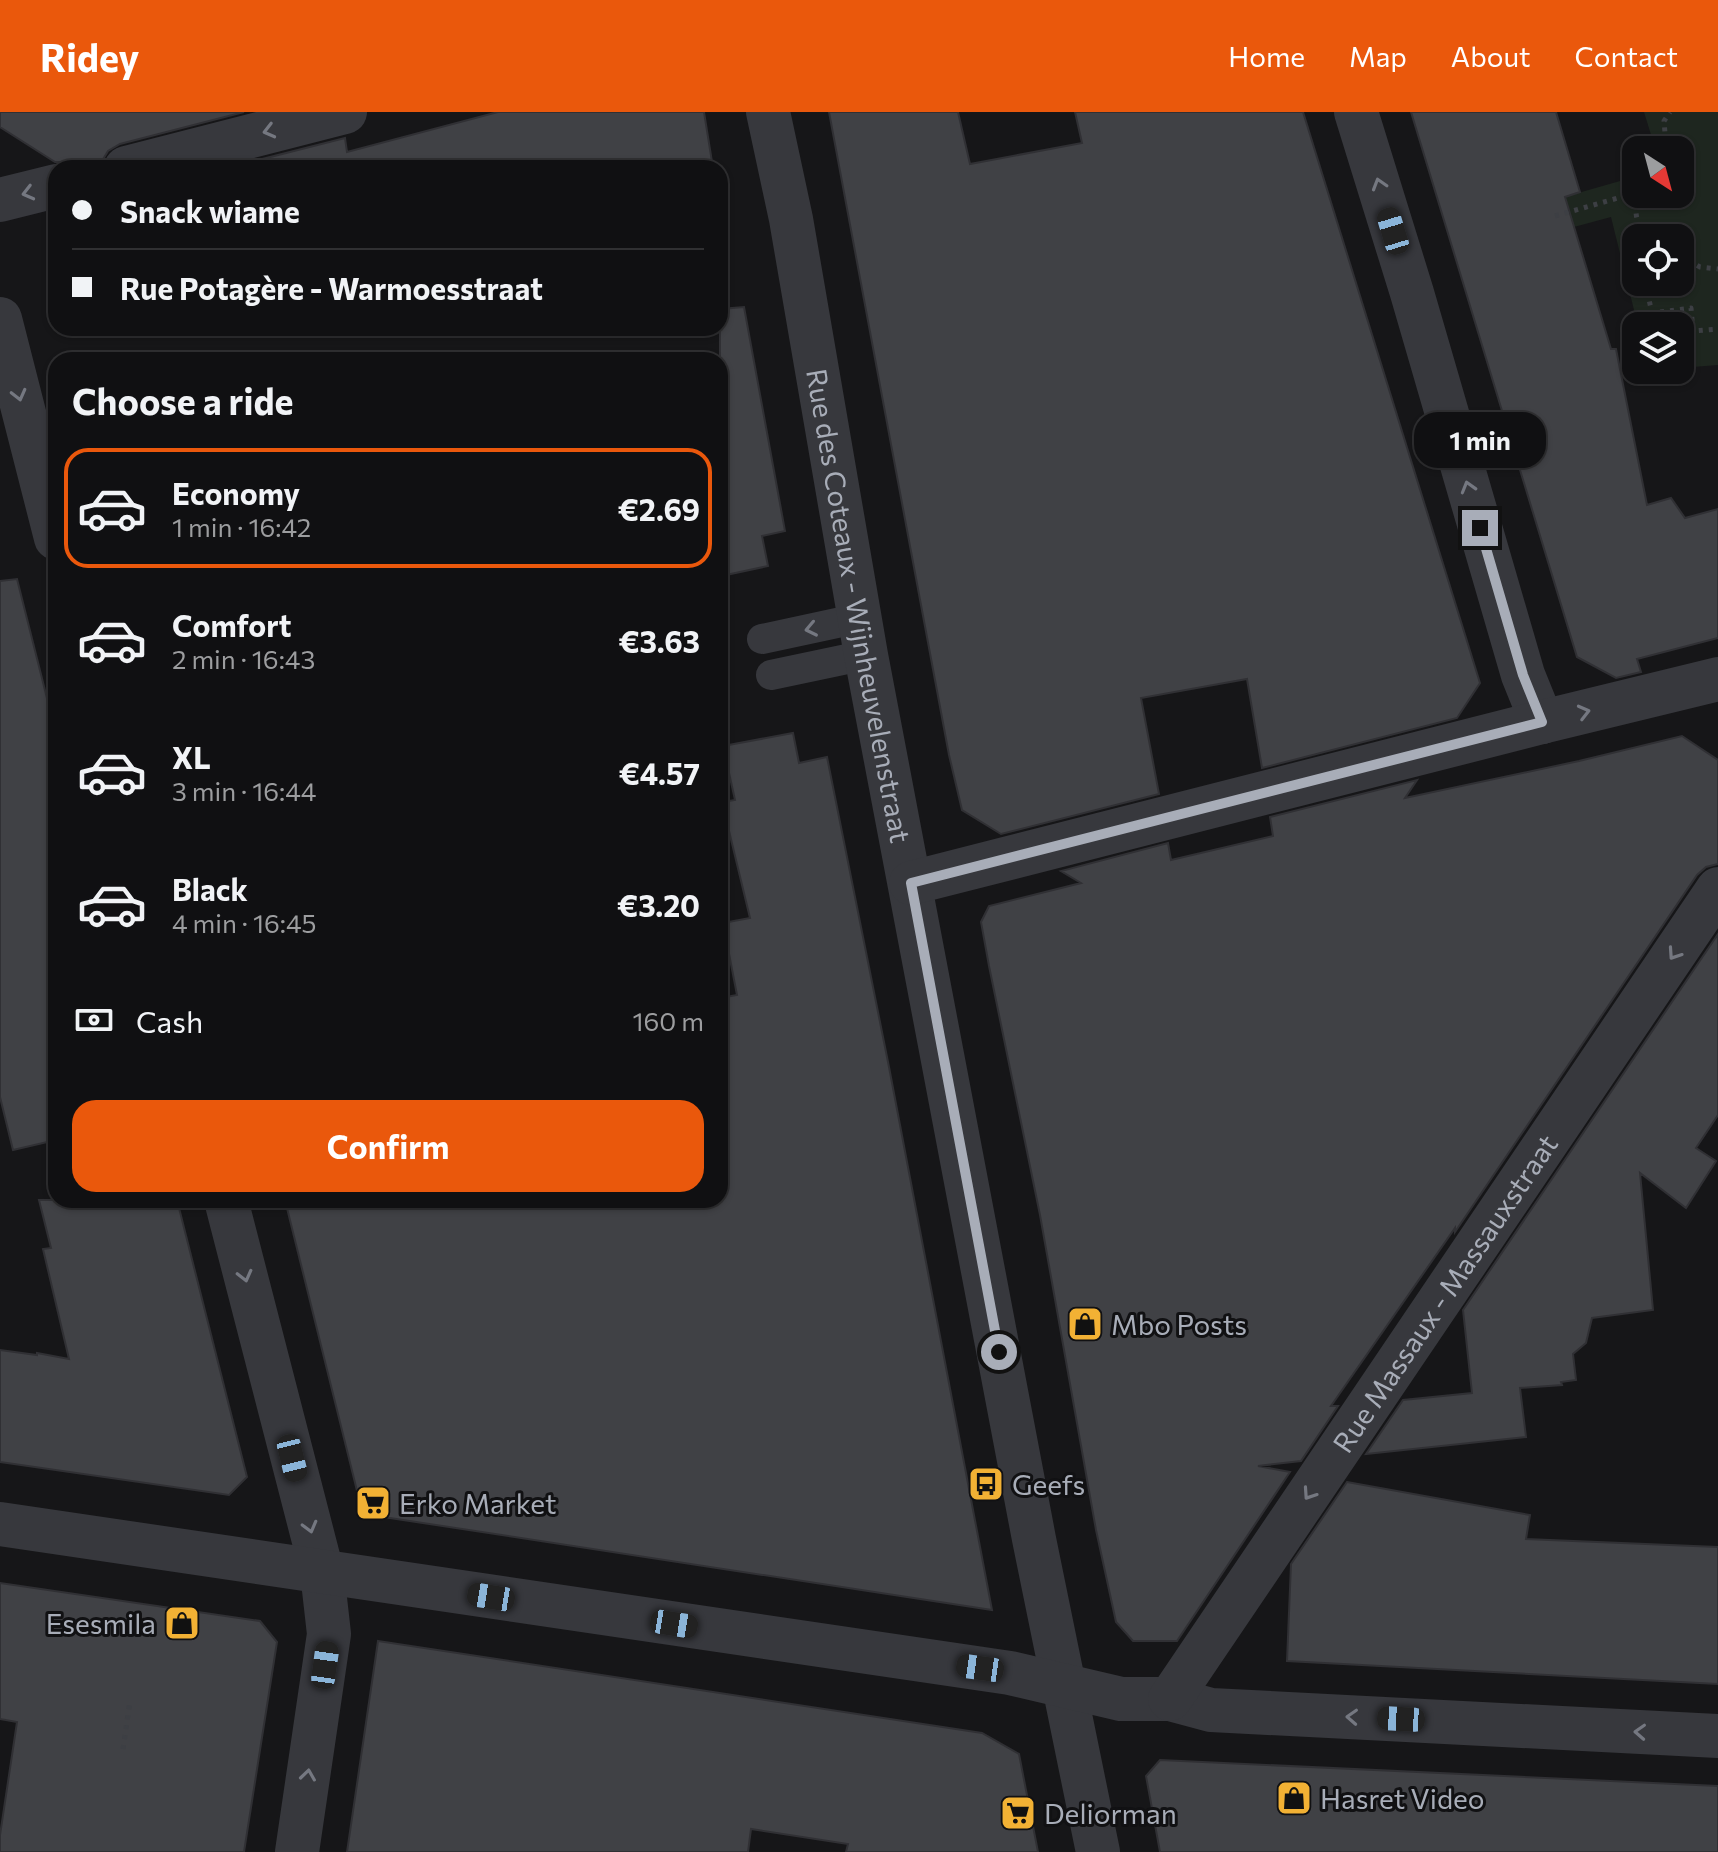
<!DOCTYPE html>
<meta charset="utf-8">
<style>
:root{--surface:#101012;--page:#19191b;--text:#f1f3f6;--muted:#9c9d9f;--line:#303032;--accent:#ea580c}
body{margin:0;font-family:Commissioner,sans-serif;background:var(--page);color:var(--text);height:100vh;display:flex;flex-direction:column;font-size:30px;white-space:nowrap}
*{box-sizing:border-box;margin:0}
p{font-size:26px;color:var(--muted)}
.icon{flex:none;width:44px;height:44px;fill:none;stroke:currentColor;stroke-width:2;stroke-linecap:round;stroke-linejoin:round}
.map{position:relative;flex:1;overflow:hidden}
.sheet{position:absolute;left:48px;top:240px;width:680px;height:856px;display:flex;flex-direction:column;background:var(--surface);border-radius:24px;box-shadow:0 2px 6px #0004,0 0 0 2px var(--line)}
.sheet>*{flex:none}
.banner{position:absolute;left:48px;top:48px;width:680px;height:176px;border-radius:24px;box-shadow:0 2px 6px #0004,0 0 0 2px var(--line);display:grid;align-content:center;height:176px;padding:0 24px;background:var(--surface)}
.needle{width:52px;rotate:144deg}
.controls{position:absolute;left:1622px;top:24px;display:grid;gap:16px}
.controls a{display:grid;place-items:center;width:72px;height:72px;border-radius:16px;background:var(--surface);box-shadow:0 2px 6px #0004,0 0 0 2px var(--line);font-size:40px}
.end{position:absolute;width:36px;height:36px;margin:-18px;border:10px solid #a8adb8;background:#111;box-shadow:0 0 0 4px #111}
.from{border-radius:50%}
.bubble{position:absolute;height:56px;border-radius:24px;background:var(--surface);box-shadow:0 2px 6px #0004,0 0 0 2px var(--line);font-size:26px;font-weight:700;line-height:56px;text-align:center}
.car{position:absolute;width:24px;height:48px;margin:-24px -12px;border-radius:10px;box-shadow:0 0 6px 2px #0007;background:linear-gradient(#222 24%,#8ab4d8 0 40%,#222 0 76%,#8ab4d8 0 86%,#222 0)}
.banner b{display:flex;align-items:center;gap:28px;height:76px;font-size:30px}
.banner b+b{border-top:2px solid var(--line)}
.banner i{width:20px;height:20px;background:var(--text)}
ul{padding:0;list-style:none}
li{display:flex;align-items:center;gap:24px;height:120px;margin:0 16px 12px;padding:0 8px;border:4px solid transparent;border-radius:24px}
li div{flex:1}
li b{display:block;font-size:30px}
li em{font-style:normal;font-weight:700}
li.active{border-color:var(--accent)}
li>.icon{width:72px;height:72px;stroke-width:1.5}
h2{padding:0 24px;font-size:36px;line-height:96px}
.pay{display:flex;align-items:center;gap:20px;height:88px;padding:0 24px;font-size:30px}
.pay p{margin-inline-start:auto}
.action{display:flex;gap:16px;margin-top:auto;padding:16px 24px}
.action a{flex:1;height:92px;border-radius:24px;background:var(--accent);color:#fff;font-size:32px;font-weight:700;line-height:92px;text-align:center}
header{display:flex;align-items:center;gap:48px;box-sizing:border-box;height:112px;padding:0 40px;background:var(--accent);color:#fff}
header strong{font-size:38px}
nav{display:flex;gap:44px;margin-inline-start:auto;font-size:28px}
.map>svg:first-child{display:block}
</style>
<header>
<strong>Ridey</strong>
<nav><a>Home</a><a>Map</a><a>About</a><a>Contact</a></nav>
</header>
<div class="map">
<svg width="1718" height="1740" viewBox="0 0 1718 1740">
<rect width="100%" height="100%" fill="#161618"/>
<path fill="#1e261f" fill-rule="evenodd" d="M1644,0H1718V253L1680,256V214H1638L1611,105L1574,115L1550,89L1634,65L1636,61V82H1680V38H1646L1652,26ZM1636,126H1680V170H1636Z"/>
<path fill="#404145" stroke="#303034" stroke-width="2" d="M0,0H244L120,32L108,39L102,49V56H73L64,50H55L0,15Z
M498,0H704L713,56H227L345,26L347,40Z
M829,0H958L970,52L1082,31L1075,0H1303L1480,571L1457,606L1262,656L1247,567L1141,586L1159,682L1001,722L962,698L949,643Z
M1411,0H1556L1580,80L1565,85L1611,237H1616L1647,393L1671,386L1685,406L1718,397V526L1637,547L1641,560L1616,566L1577,545Z
M744,195L785,419L762,424L768,454L726,463L720,436V197Z
M17,467L56,622V1028L13,1038L0,985V469Z
M793,621L799,651L827,645L889,955L992,1498L377,1404L360,1391L285,1088H720V886L737,883L723,811L750,806L722,690L735,688L723,634Z
M1682,624L1718,648V752L1706,755L1697,763L1455,1120V1116L1331,1294H1338L1301,1349L1258,1354L1290,1360L1177,1529H1133L1116,1510L1096,1418L1040,1103L989,854L981,810L989,794L1081,771L1061,759L1168,731L1171,748L1273,724L1270,705L1417,668L1405,686L1579,649Z
M1718,822V1003L1696,1036L1716,1049L1686,1096L1640,1061L1653,1198L1592,1206L1586,1231L1573,1242L1576,1268L1561,1270L1562,1273L1520,1276L1526,1325L1366,1342L1403,1288L1472,1281L1463,1198Z
M39,1088H177L247,1365L229,1383L0,1350V1238L37,1243V1241L69,1247L43,1137L51,1136Z
M1347,1370L1530,1403L1526,1427L1718,1435V1572L1287,1549L1291,1452Z
M0,1471L260,1509L277,1530L244,1740H0V1723L17,1610L0,1607Z
M378,1529L982,1621L1019,1642L1038,1740H846L848,1732L751,1717L748,1740H347Z
M1160,1648L1718,1674V1740H1160L1146,1664Z"/>
<g fill="none" stroke-linecap="round" stroke-linejoin="round">
<path stroke="#3d3f44" stroke-width="5" stroke-dasharray="4 6" stroke-linecap="butt" d="M1658,38L1665,21L1664,9L1670,0
M1640,82C1632,102 1636,112 1652,126
M1555,104L1618,86L1639,85
M1636,131V137
M1680,143L1700,155L1718,157
M1645,170L1652,201L1691,196L1693,219L1718,217
M123,1637L130,1589"/>
<path stroke="#37383d" stroke-width="30" d="M762,527L860,506
M771,563L866,543"/>
<g stroke="#37383d" stroke-width="44">
<path id="s1" d="M768,0L791,107L866,543L1034,1427L1098,1740"/>
<path d="M1356,0L1412,181L1523,563L1542,610"/>
<path d="M126,56L345,0"/>
<path d="M0,88L56,74"/>
<path d="M0,207L56,426"/>
<path d="M911,771L1542,610L1718,567"/>
<path d="M226,1088L322,1460L329,1522L297,1740"/>
<path d="M0,1412L1010,1561L1121,1587H1170L1211,1598L1718,1624"/>
<path id="s2" d="M1170,1587L1718,777"/>
</g>
</g>
<defs><path id="oneway-chevron" d="M-2-3.5L2.5 0L-2 3.5" fill="none" stroke-width="1.6" stroke-linecap="round" stroke-linejoin="round" transform="scale(2)"/></defs>
<g stroke="#757881">
<use href="#oneway-chevron" transform="translate(269 19) rotate(166)"/>
<use href="#oneway-chevron" transform="translate(1379 72) rotate(-107)"/>
<use href="#oneway-chevron" transform="translate(28 81) rotate(166)"/>
<use href="#oneway-chevron" transform="translate(19 283) rotate(76)"/>
<use href="#oneway-chevron" transform="translate(1468 375) rotate(-106)"/>
<use href="#oneway-chevron" transform="translate(811 517) rotate(168)"/>
<use href="#oneway-chevron" transform="translate(1584 600) rotate(-14)"/>
<use href="#oneway-chevron" transform="translate(1674 842) rotate(124)"/>
<use href="#oneway-chevron" transform="translate(245 1164) rotate(76)"/>
<use href="#oneway-chevron" transform="translate(1309 1382) rotate(124)"/>
<use href="#oneway-chevron" transform="translate(310 1415) rotate(75)"/>
<use href="#oneway-chevron" transform="translate(1352 1605) rotate(-177)"/>
<use href="#oneway-chevron" transform="translate(1640 1620) rotate(-177)"/>
<use href="#oneway-chevron" transform="translate(308 1663) rotate(-82)"/>
</g>
<g fill="none" stroke-linecap="round" stroke-linejoin="round">
<path stroke="#a8adb8" stroke-width="10" d="M999,1240L911,771L1542,610L1523,563L1480,416"/>
</g>
<defs>
<symbol id="shop-square" viewBox="-11 -11 22 22"><rect x="-9" y="-9" width="18" height="18" rx="4" fill="#f2b134" stroke="#111113"/><path d="M-5-2.5h2.3a2.7 3.5 0 0 1 5.4 0H5L5.5 6h-11ZM-1.5-2.5h3a1.5 2.3 0 0 0-3 0Z" fill="#111"/></symbol>
<symbol id="bus-square" viewBox="-11 -11 22 22"><rect x="-9" y="-9" width="18" height="18" rx="4" fill="#f2b134" stroke="#111113"/><path d="M-5-6H5V4H4V6H2V4H-2V6H-4V4H-5ZM-3.5-4V0h7V-4ZM-3.5 1.2v1.5H-2V1.2ZM2 1.2v1.5H3.5V1.2Z" fill="#111"/></symbol>
<symbol id="supermarket-square" viewBox="-11 -11 22 22"><rect x="-9" y="-9" width="18" height="18" rx="4" fill="#f2b134" stroke="#111113"/><path d="M-6-5.5h2.5l.6 2H6L4.5 2H-2.5L-4.4-4H-6ZM-1.5 3.2a1.3 1.3 0 1 0 .1 0ZM3 3.2a1.3 1.3 0 1 0 .1 0Z" fill="#111"/></symbol>
</defs>
<g fill-rule="evenodd">
<use href="#shop-square" x="1065" y="1192" width="40" height="40"/>
<use href="#bus-square" x="966" y="1352" width="40" height="40"/>
<use href="#supermarket-square" x="353" y="1371" width="40" height="40"/>
<use href="#shop-square" x="162" y="1491" width="40" height="40"/>
<use href="#shop-square" x="1274" y="1666" width="40" height="40"/>
<use href="#supermarket-square" x="998" y="1681" width="40" height="40"/>
</g>
<g text-anchor="middle" dominant-baseline="central" stroke-width="6" stroke-linejoin="round" paint-order="stroke">
<g font-size="28" fill="#a8adb8" stroke="#111113">
<text stroke="none"><textPath href="#s1" startOffset="502">Rue des Coteaux - Wijnheuvelenstraat</textPath></text>
<text stroke="none"><textPath href="#s2" startOffset="490">Rue Massaux - Massauxstraat</textPath></text>
</g>
<g font-size="28" fill="#a8adb8" stroke="#111113" text-anchor="start">
<text x="1111" y="1212">Mbo Posts</text>
<text x="1012" y="1372">Geefs</text>
<text x="399" y="1391">Erko Market</text>
<text x="156" y="1511" text-anchor="end">Esesmila</text>
<text x="1320" y="1686">Hasret Video</text>
<text x="1044" y="1701">Deliorman</text>
</g>
</g>
</svg>
<div class="controls">
<a><svg class="needle" viewBox="-14 -14 28 28"><path d="M0-13l5 13h-10z" fill="#e53935"/><path d="M0 13l5-13h-10z" fill="#9c9d9f"/></svg></a>
<a><svg class="icon" aria-label="locate" viewBox="0 0 24 24"><circle cx="12" cy="12" r="6"/><path d="M12 2v4M12 18v4M2 12h4M18 12h4"/></svg></a>
<a><svg class="icon" aria-label="layers" viewBox="0 0 24 24"><path d="M12 4l9 5-9 5-9-5zM3 14l9 5 9-5"/></svg></a>
</div>
<i class="end from" style="left:999px;top:1240px"></i>
<i class="end" style="left:1480px;top:416px"></i>
<div class="bubble" style="left:1414px;top:300px;width:132px">1 min</div>
<i class="car" style="left:1393px;top:119px;rotate:343deg"></i>
<i class="car" style="left:292px;top:1346px;rotate:166deg"></i>
<i class="car" style="left:491px;top:1485px;rotate:279deg"></i>
<i class="car" style="left:674px;top:1512px;rotate:99deg"></i>
<i class="car" style="left:325px;top:1553px;rotate:8deg"></i>
<i class="car" style="left:980px;top:1556px;rotate:278deg"></i>
<i class="car" style="left:1401px;top:1607px;rotate:273deg"></i>
<div class="banner">
<b><i class="from"></i>Snack wiame</b>
<b><i></i>Rue Potagère - Warmoesstraat</b>
</div>
<section class="sheet">
<h2>Choose a ride</h2>
<ul>
<li class="active"><svg class="icon" aria-label="car" viewBox="0 0 24 24"><path d="M5 17H2v-5l4-1 3-4h7l3 4 3 1v5h-3M9 17h6M6 11h13"/><circle cx="7" cy="17" r="2"/><circle cx="17" cy="17" r="2"/></svg><div><b>Economy</b><p>1 min · 16:42</p></div><em>€2.69</em></li>
<li><svg class="icon" aria-label="car" viewBox="0 0 24 24"><path d="M5 17H2v-5l4-1 3-4h7l3 4 3 1v5h-3M9 17h6M6 11h13"/><circle cx="7" cy="17" r="2"/><circle cx="17" cy="17" r="2"/></svg><div><b>Comfort</b><p>2 min · 16:43</p></div><em>€3.63</em></li>
<li><svg class="icon" aria-label="car" viewBox="0 0 24 24"><path d="M5 17H2v-5l4-1 3-4h7l3 4 3 1v5h-3M9 17h6M6 11h13"/><circle cx="7" cy="17" r="2"/><circle cx="17" cy="17" r="2"/></svg><div><b>XL</b><p>3 min · 16:44</p></div><em>€4.57</em></li>
<li><svg class="icon" aria-label="car" viewBox="0 0 24 24"><path d="M5 17H2v-5l4-1 3-4h7l3 4 3 1v5h-3M9 17h6M6 11h13"/><circle cx="7" cy="17" r="2"/><circle cx="17" cy="17" r="2"/></svg><div><b>Black</b><p>4 min · 16:45</p></div><em>€3.20</em></li>
</ul>
<div class="pay"><svg class="icon" aria-label="cash" viewBox="0 0 24 24"><path d="M3 7h18v10H3z"/><circle cx="12" cy="12" r="2"/></svg>Cash<p>160 m</p></div>
<div class="action"><a>Confirm</a></div>
</section>
</div>
